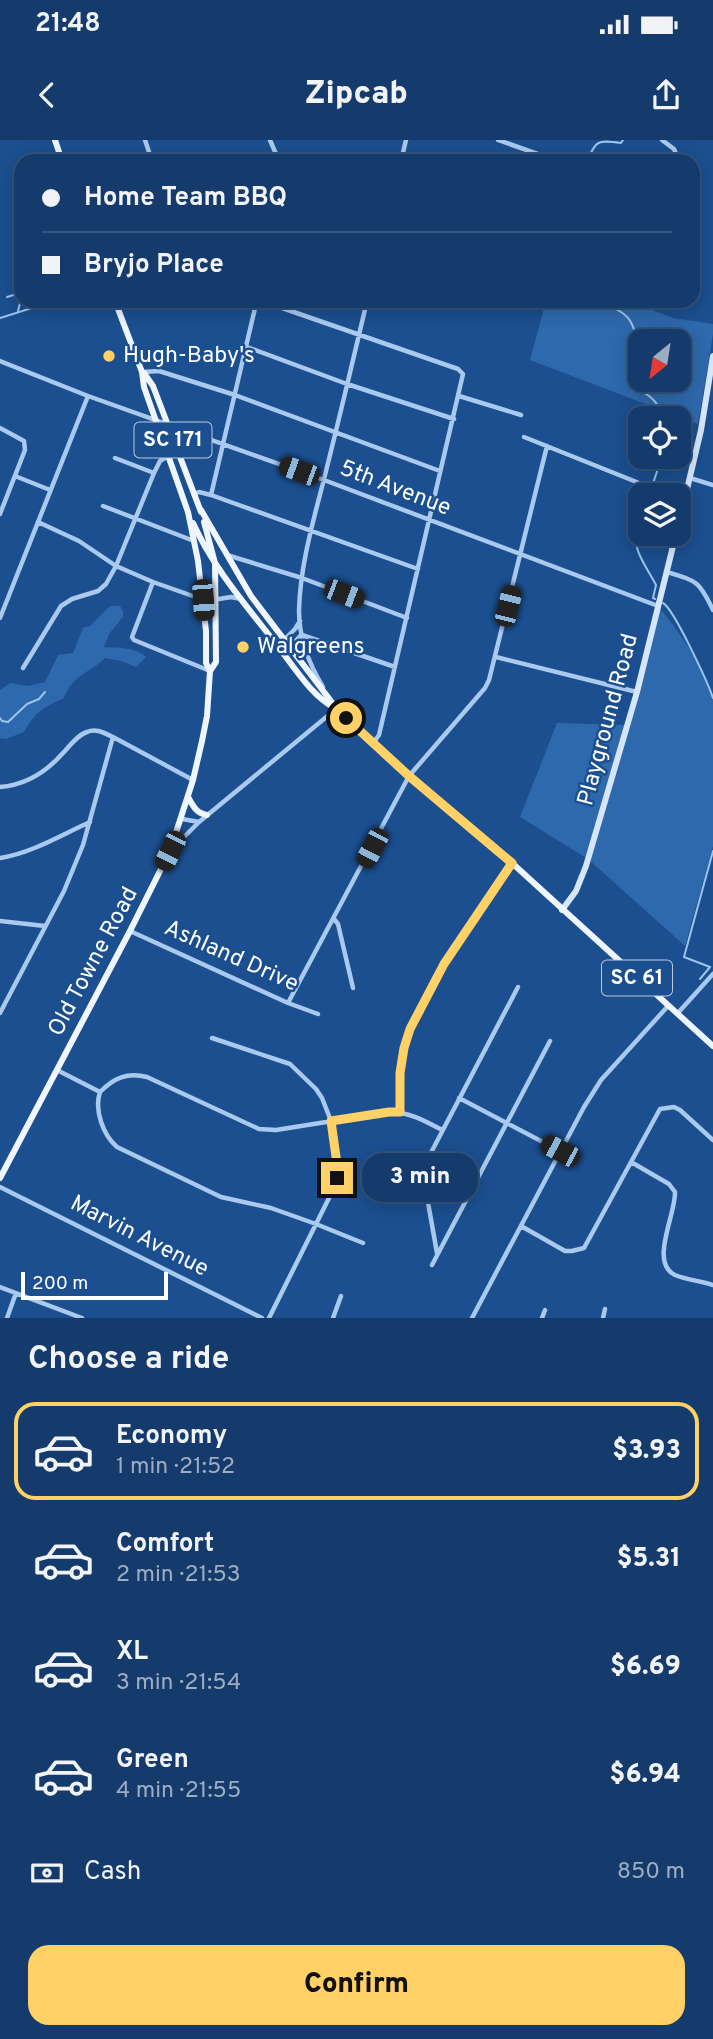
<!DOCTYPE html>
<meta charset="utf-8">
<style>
:root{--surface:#143b6b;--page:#1d4271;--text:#f1f3f6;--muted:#9dadc1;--line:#33557e;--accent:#ffd166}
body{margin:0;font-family:Overpass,sans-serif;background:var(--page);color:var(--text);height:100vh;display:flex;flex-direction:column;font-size:26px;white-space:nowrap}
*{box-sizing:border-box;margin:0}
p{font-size:23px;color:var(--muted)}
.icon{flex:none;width:38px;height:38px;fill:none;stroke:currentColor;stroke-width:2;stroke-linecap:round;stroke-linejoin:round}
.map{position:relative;height:1178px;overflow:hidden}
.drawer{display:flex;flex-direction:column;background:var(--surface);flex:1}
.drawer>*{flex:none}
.banner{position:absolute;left:14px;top:14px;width:686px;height:154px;border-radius:21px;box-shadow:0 4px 18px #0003,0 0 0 2px var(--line);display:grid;align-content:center;height:154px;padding:0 28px;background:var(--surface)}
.needle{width:46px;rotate:210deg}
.fabs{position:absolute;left:628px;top:189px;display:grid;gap:14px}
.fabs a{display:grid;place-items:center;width:63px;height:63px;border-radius:14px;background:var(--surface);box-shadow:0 4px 18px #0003,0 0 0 2px var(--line);font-size:35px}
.scale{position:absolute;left:21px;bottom:18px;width:147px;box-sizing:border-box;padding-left:7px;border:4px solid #fff;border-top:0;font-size:19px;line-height:24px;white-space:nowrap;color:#fff;-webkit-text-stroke:5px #1b4f8f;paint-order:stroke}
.end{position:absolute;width:32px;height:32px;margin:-16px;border:9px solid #ffd166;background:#111;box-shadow:0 0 0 4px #111}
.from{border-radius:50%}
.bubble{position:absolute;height:49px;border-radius:21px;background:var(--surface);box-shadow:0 4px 18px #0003,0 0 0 2px var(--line);font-size:23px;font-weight:800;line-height:49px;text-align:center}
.car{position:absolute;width:21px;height:42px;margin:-21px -10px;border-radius:9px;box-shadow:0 0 5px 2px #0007;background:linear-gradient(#222 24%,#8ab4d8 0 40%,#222 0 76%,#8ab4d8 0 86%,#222 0)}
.banner b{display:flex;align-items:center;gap:24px;height:66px;font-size:26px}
.banner b+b{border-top:2px solid var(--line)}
.banner i{width:18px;height:18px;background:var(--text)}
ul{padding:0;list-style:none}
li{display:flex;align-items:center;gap:21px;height:98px;margin:0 14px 10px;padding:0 14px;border:4px solid transparent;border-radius:21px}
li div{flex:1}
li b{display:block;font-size:26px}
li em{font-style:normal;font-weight:800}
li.current{border-color:var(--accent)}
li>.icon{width:63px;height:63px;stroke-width:1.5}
h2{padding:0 28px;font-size:32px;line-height:84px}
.pay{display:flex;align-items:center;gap:18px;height:77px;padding:0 28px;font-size:26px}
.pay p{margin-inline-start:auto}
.cta{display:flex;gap:14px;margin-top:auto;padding:14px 28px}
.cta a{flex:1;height:80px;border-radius:21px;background:var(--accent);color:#111;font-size:28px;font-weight:800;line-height:80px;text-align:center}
.status{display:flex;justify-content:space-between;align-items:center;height:49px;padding:0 35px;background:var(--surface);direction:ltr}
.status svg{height:19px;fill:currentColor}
header{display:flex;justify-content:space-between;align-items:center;height:91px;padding:0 28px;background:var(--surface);font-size:32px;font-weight:800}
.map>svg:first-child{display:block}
</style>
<div class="status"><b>21:48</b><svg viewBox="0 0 49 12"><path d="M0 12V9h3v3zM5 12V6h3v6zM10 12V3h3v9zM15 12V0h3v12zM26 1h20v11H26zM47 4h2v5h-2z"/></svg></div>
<header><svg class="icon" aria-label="back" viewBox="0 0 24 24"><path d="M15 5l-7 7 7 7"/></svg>Zipcab<svg class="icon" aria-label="share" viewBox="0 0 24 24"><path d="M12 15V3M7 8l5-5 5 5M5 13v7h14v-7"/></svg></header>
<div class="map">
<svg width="713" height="1178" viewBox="0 0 713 1178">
<rect width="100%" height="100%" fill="#1b4f8f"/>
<path fill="#2e69ad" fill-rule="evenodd" d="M546,161H629L673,178L713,184V194L698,284L530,220ZM640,201H679V240H640Z
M110,466H120L123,471V477L109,494L104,507C118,508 136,507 146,517L136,527L121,521L105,518C89,534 73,534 64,558C44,567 35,572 24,592L6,599L0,598V550L10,543L28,546L45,542L58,515L73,513L83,488L90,486Z
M658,466C681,494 702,523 713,558V706L685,806L588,719L520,677L557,583L627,585Z"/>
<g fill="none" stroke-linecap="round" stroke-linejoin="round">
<path stroke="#9cc4f0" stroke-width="2" d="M588,21C595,0 598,0 621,3L623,0
M7,157L20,153L21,154
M596,161C634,174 633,180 640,219
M18,171L21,159
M0,178L54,161
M643,240L639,250C652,256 660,264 663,278
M649,355L662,317
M640,378C629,409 642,418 656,445L653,458L655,459
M663,463C674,469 708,543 713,558
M0,578L2,581L8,582L27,564L39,559L45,552
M700,839L710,827L684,817L713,711"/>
<path stroke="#a9c9ee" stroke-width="4.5" d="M145,0L152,21
M270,0L279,21
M498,0L558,21
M662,0L674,9L679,21
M299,21L311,19L328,21
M401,21L406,0
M262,161L458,229L463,234L379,595L373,603
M417,161L430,166
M480,161H491
M644,163L645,161
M247,207L347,244L454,279
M0,221L88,256L324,340L658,466
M143,232L159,231L235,255L440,331
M459,256L521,275
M0,288L24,301L25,310L0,374
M524,297L644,345
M115,318L154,333
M15,336L50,350
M690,338L713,345
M194,354L199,352L211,355L418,429
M211,355L256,164L259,161
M103,366L194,401
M38,382L79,401L116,426L153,442L207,461L231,457L241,459
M227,415L302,438L407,478
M667,432C697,441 699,441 713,470
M153,442L132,497L134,500L210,531
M0,478L88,256
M302,495L395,527
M283,501L295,489L300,481
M284,514L301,495
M496,517L637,552
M23,528L61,466L72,459L98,451L106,444L116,426L154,333L160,321L168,316
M323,547C309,524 299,498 299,471C300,426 313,382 324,339C339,280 353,220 367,161
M0,647C25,645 46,632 62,614C69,607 77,595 87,592C96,588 104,593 113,597L193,640
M182,679L199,682L336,569
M171,710L199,682
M0,718C32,713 61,695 90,682
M334,779L338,784L353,848
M0,781L45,786
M130,791L288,863L318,874
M288,863L409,636L485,548L489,540L547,306
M0,873L64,751L83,705L113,597
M677,874L713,834
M212,898L290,924L316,949L322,958L331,981L338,1031L335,1046L269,1178
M57,930L100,952
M100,952C114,938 127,932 147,937L259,989L276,990L389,972C410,972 425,981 442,990
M100,952C94,970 103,995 117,1007L221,1057L271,1068L316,1084L363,1103
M459,958L560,1011
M400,972V933L404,908L410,889L444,824L512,723
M631,1022L669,1044L675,1052C676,1074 649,1123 675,1135C687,1140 701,1141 713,1145
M0,1047L262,1178
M521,1086L565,1111H572L584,1108L660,969L674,967L680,970L713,1000
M437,1113L424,1040V1026L518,847
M432,1125L550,901
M0,1147L82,1178
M7,1178L16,1153
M333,1178L341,1156
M472,1178L584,967L601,940L668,866
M542,1178L545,1170
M603,1178L605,1169"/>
<path stroke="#d6e6fa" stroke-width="6" d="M679,383L701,290L713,216
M562,770L576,751L586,726L637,552L676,394"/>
<path stroke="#f0f6ff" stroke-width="6" d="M55,0L62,21
M144,233L153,246L201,372
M201,370L251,456L337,569L409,636L512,723L713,906
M204,382L215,423L216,522L210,531
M193,383C214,429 246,465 276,504C293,525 311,556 335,568
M188,657C193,666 196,673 207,675
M0,1038L130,791L170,711L193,640L202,601L207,576L210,531L206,523V491L198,421L188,372L144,247L142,232L115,161"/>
</g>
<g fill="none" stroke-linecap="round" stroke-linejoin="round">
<path stroke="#ffd166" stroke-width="9" d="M337,1038L338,1031L331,981L389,972H400V933L404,908L410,889L444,824L512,723L409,636L346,578"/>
</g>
<g fill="#ffd166" stroke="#1b4f8f" stroke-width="2.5">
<circle cx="109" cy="216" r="7"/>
<circle cx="243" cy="507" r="7"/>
</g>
<g text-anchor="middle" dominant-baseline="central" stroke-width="5" stroke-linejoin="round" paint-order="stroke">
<g fill="#1b4f8f" stroke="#bbcadd" stroke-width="2">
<rect x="134.5" y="282.5" width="77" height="35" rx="5"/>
<rect x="602" y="820.5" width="70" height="35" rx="5"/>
</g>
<g font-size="21" font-weight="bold" fill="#fff">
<text x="173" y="300">SC 171</text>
<text x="637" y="838">SC 61</text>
</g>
<g font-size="23" fill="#fff" stroke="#1b4f8f" text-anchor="start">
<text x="123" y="216">Hugh-Baby's</text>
<text x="257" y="507">Walgreens</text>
</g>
<g font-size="23" fill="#fff" stroke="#1b4f8f">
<text transform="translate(395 349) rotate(21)">5th Avenue</text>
<text transform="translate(609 580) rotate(-75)">Playground Road</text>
<text transform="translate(231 817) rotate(24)">Ashland Drive</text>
<text transform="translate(94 822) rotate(-62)">Old Towne Road</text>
<text transform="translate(139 1097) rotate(27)">Marvin Avenue</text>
</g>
</g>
</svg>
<div class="fabs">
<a><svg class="needle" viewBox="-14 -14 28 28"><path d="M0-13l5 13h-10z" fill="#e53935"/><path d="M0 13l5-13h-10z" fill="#9dadc1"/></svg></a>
<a><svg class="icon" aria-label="locate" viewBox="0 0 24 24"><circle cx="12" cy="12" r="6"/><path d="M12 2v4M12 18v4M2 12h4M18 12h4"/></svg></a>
<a><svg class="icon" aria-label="layers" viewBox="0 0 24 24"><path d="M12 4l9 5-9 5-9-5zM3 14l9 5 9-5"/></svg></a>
</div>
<div class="scale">200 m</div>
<i class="end from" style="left:346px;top:578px"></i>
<i class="end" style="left:337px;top:1038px"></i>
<div class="bubble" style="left:362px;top:1013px;width:116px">3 min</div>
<i class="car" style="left:299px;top:331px;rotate:290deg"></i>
<i class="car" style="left:344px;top:454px;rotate:111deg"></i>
<i class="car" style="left:203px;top:460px;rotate:176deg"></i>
<i class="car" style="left:508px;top:466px;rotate:14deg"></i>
<i class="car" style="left:372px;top:708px;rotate:208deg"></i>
<i class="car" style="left:170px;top:711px;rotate:206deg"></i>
<i class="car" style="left:560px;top:1011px;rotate:298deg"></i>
<div class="banner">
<b><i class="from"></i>Home Team BBQ</b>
<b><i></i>Bryjo Place</b>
</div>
</div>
<section class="drawer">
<h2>Choose a ride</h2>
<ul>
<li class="current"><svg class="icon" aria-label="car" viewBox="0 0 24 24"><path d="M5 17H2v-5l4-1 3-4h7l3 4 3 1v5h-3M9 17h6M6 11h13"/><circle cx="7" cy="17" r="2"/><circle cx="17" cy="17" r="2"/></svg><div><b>Economy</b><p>1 min · 21:52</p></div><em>$3.93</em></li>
<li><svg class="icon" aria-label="car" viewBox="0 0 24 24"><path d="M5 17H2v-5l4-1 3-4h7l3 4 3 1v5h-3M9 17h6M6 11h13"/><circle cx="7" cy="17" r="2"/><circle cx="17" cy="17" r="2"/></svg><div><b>Comfort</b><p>2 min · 21:53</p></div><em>$5.31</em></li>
<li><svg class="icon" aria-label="car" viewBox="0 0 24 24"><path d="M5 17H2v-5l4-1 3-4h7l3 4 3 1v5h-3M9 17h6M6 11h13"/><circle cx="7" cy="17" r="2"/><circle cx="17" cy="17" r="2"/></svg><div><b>XL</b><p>3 min · 21:54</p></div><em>$6.69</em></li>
<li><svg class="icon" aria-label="car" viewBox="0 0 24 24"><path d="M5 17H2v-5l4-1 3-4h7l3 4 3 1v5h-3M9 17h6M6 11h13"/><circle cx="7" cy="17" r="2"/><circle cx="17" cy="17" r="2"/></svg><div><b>Green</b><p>4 min · 21:55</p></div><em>$6.94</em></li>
</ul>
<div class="pay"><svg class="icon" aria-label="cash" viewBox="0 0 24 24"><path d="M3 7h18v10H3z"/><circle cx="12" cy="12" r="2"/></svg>Cash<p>850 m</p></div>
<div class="cta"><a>Confirm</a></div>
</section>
